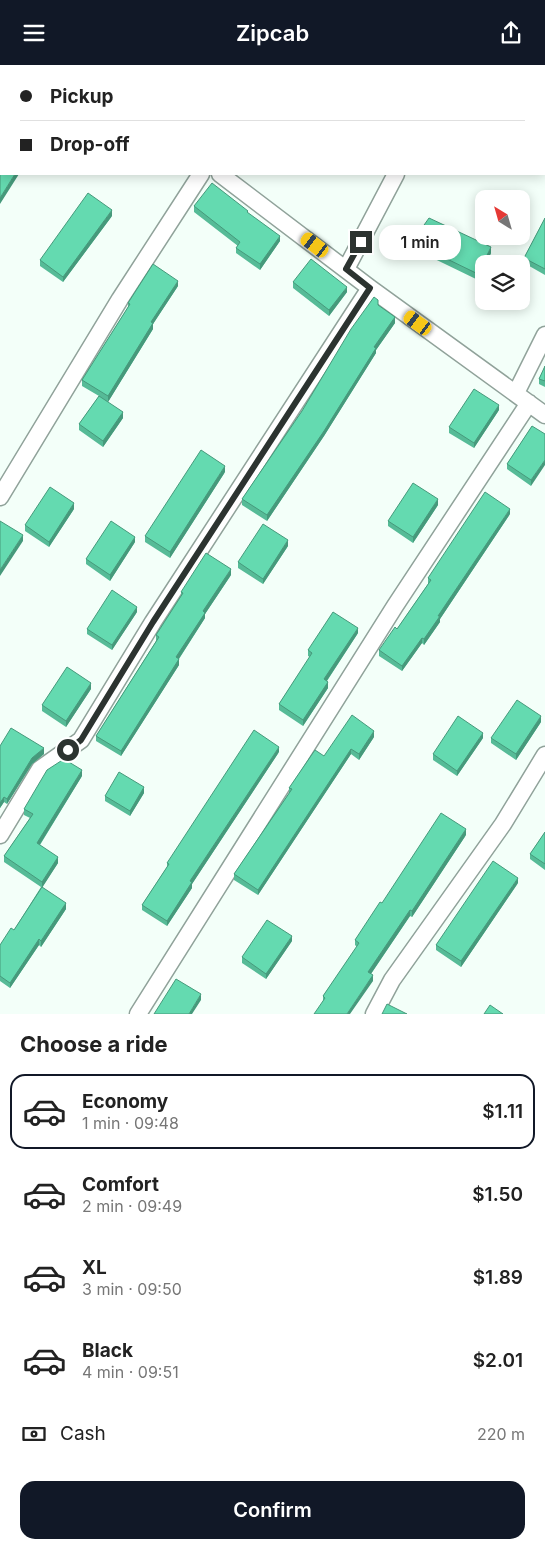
<!DOCTYPE html>
<meta charset="utf-8">
<style>
:root{--surface:#fff;--page:#f2f2f2;--text:#222;--muted:#767676;--line:#e0e0e0;--accent:#111827}
body{margin:0;font-family:Inter,sans-serif;background:var(--page);color:var(--text);height:100vh;display:flex;flex-direction:column;font-size:19px;white-space:nowrap}
*{box-sizing:border-box;margin:0}
p{font-size:16px;color:var(--muted)}
.icon{flex:none;width:28px;height:28px;fill:none;stroke:currentColor;stroke-width:2;stroke-linecap:round;stroke-linejoin:round}
.map{position:relative;height:949px;overflow:hidden}
.drawer{display:flex;flex-direction:column;background:var(--surface);flex:1}
.drawer>*{flex:none}
.banner{position:absolute;left:0px;top:0px;width:545px;height:110px;box-shadow:0 2px 12px #0003;display:grid;align-content:center;height:110px;padding:0 20px;background:var(--surface)}
.needle{width:32px;rotate:323deg}
.fabs{position:absolute;left:475px;top:125px;display:grid;gap:10px}
.fabs a{display:grid;place-items:center;width:55px;height:55px;border-radius:10px;background:var(--surface);box-shadow:0 2px 12px #0003;font-size:25px}
.end{position:absolute;width:22px;height:22px;margin:-11px;border:6px solid #2c3330;background:#fff;box-shadow:0 0 0 2px #fff}
.from{border-radius:50%}
.bubble{position:absolute;height:35px;border-radius:15px;background:var(--surface);box-shadow:0 2px 12px #0003;font-size:16px;font-weight:600;line-height:35px;text-align:center}
.car{position:absolute;width:15px;height:30px;margin:-15px -8px;border-radius:6px;box-shadow:0 0 4px 1px #0007;background:linear-gradient(#f5c518 24%,#345 0 40%,#f5c518 0 76%,#345 0 86%,#f5c518 0)}
.banner b{display:flex;align-items:center;gap:18px;height:48px;font-size:19px}
.banner b+b{border-top:1px solid var(--line)}
.banner i{width:12px;height:12px;background:var(--text)}
ul{padding:0;list-style:none}
li{display:flex;align-items:center;gap:15px;height:75px;margin:0 10px 8px;padding:0 10px;border:2px solid transparent;border-radius:15px}
li div{flex:1}
li b{display:block;font-size:19px}
li em{font-style:normal;font-weight:600}
li.current{border-color:var(--accent)}
li>.icon{width:45px;height:45px;stroke-width:1.5}
h2{padding:0 20px;font-size:22px;line-height:60px}
.pay{display:flex;align-items:center;gap:12px;height:55px;padding:0 20px;font-size:19px}
.pay p{margin-inline-start:auto}
.primary-button{display:flex;gap:10px;margin-top:auto;padding:10px 20px}
.primary-button a{flex:1;height:58px;border-radius:15px;background:var(--accent);color:#fff;font-size:20px;font-weight:600;line-height:58px;text-align:center}
header{display:flex;justify-content:space-between;align-items:center;height:65px;padding:0 20px;background:var(--accent);color:#fff;font-size:22px;font-weight:600}
.map>svg:first-child{display:block}
</style>
<header><svg class="icon" aria-label="menu" viewBox="0 0 24 24"><path d="M4 6h16M4 12h16M4 18h16"/></svg>Zipcab<svg class="icon" aria-label="share" viewBox="0 0 24 24"><path d="M12 15V3M7 8l5-5 5 5M5 13v7h14v-7"/></svg></header>
<div class="map">
<svg width="545" height="949" viewBox="0 0 545 949">
<rect width="100%" height="100%" fill="#f3fff9"/>
<g fill="none" stroke-linecap="round" stroke-linejoin="round">
<defs>
<path id="minor" d="M68,0L69,1
M33,1V0
M213,1L214,0
M450,1L451,0
M0,56L1,54
M220,109L370,223L545,350
M346,204L396,109
M516,328L545,270
M0,432L120,234L201,109
M0,770L40,704L81,675L153,557L370,223
M138,949L395,541L529,338
M374,949L392,915L503,759L545,690"/>
</defs>
<use href="#minor" stroke="#90a29a" stroke-width="19"/>
<use href="#minor" stroke="#fff" stroke-width="16"/>
</g>
<path fill="#56bb97" d="M194,141L248,148L280,176L260,205L236,188V183L238,181L194,147Z
M112,151L63,217L40,201V195Z
M545,153V210L524,198V193Z
M412,177L491,188L486,199H484V202L478,215L412,183Z
M293,217L347,227L329,251L293,223Z
M178,221L153,259V264L108,337L123,353L103,382L79,365V359L99,331L82,321V315L128,242V238Z
M378,240L395,258L376,285V288L324,371L267,456L242,440V434L302,346Z
M545,301V322L539,319V314Z
M499,345L474,383L449,368V362Z
M532,361L531,421L507,404V399Z
M225,407L170,493L145,477V471Z
M438,440L413,478L388,461V456Z
M74,444L49,482L25,466V460Z
M510,449L440,554V557L424,580L422,578L402,606L379,591V585L397,564L428,519V513Z
M135,477L110,516L86,499V494Z
M288,481L263,519L238,503V497Z
M231,510L205,549V553L179,594V600L121,691L96,676V671L156,576V570L181,531V527Z
M137,547L112,585L87,569V564Z
M358,568L327,616L328,623L303,661L279,645V639L310,592L308,591V585Z
M91,624L66,662L42,646V640Z
M541,657L516,695L491,678V673Z
M374,672L359,695L351,689L258,830L234,815V809L289,728V723L324,691Z
M483,673L457,711L433,695V689Z
M0,681L44,689L32,699L7,739L4,737L0,743Z
M279,687L192,819V823L167,861L142,845V840L167,802V798Z
M82,711L40,780L58,798L42,822L66,844L41,882L39,880L10,923L0,916V880L14,865L41,822L4,797V791L30,753L24,750V744Z
M144,728L130,751L105,736V731Z
M545,767V805L530,794V789Z
M466,770L412,852L410,851L371,909L373,916L323,936V931L357,882L355,880V875L382,838Z
M518,818L461,902L436,885V880Z
M292,876L266,914L242,898V892Z"/>
<path fill="#46997b" d="M15,109H19L0,139V133Z
M112,145V151L63,217V212Z
M280,171V176L260,205V199Z
M491,182V188L486,199H484V202L478,215V209Z
M178,216V221L153,259V264L108,337V331L151,257Z
M347,222V227L329,251V245Z
M395,252V258L376,285V288L324,371L267,456V450L374,282Z
M499,340V345L474,383V378Z
M123,347V353L103,382V376Z
M545,395V400L531,421V415Z
M225,401V407L170,493V487Z
M438,434V440L413,478V472Z
M74,438V444L49,482V477Z
M510,444V449L440,554V557L424,580V574L438,551Z
M23,470V476L0,511V505Z
M135,472V477L110,516V510Z
M288,475V481L263,519V514Z
M231,504V510L205,549V553L176,598V592L203,546Z
M137,542V547L112,585V580Z
M358,563V568L324,620V614Z
M422,573V578L402,606V601Z
M179,594V600L121,691V686Z
M328,617V623L303,661V655Z
M91,618V624L66,662V656Z
M541,651V657L516,695V689Z
M374,666V672L359,695V689Z
M483,668V673L457,711V706Z
M279,682V687L192,819V823L167,861V856L190,816Z
M44,683V689L32,699L7,739V734L32,693Z
M351,684V689L258,830V825Z
M82,705V711L37,784V778Z
M144,722V728L130,751V746Z
M4,732V737L0,743V738Z
M466,764V770L412,852V846Z
M58,792V798L42,823V817Z
M518,813V818L461,902V896Z
M66,838V844L41,882V876Z
M410,845V851L368,913V907Z
M292,871V876L266,914V909Z
M39,874V880L10,923V918Z
M373,910V916L350,949H347Z
M201,929V935L192,949H189Z"/>
<path fill="#64dab0" stroke="#46997b" d="M467,0H498L500,1H467Z
M0,92H1V109H15L0,133Z
M212,118L248,146L247,147L280,171L260,199L236,183L240,177L194,141Z
M88,128L112,145L63,212L40,195Z
M429,153L491,182L478,209L412,177Z
M545,153V204L524,193Z
M311,194L347,222L329,245L293,217Z
M153,199L178,216L151,257L153,258L108,331L82,315L130,239L128,238Z
M374,232L378,235V240L395,252L374,282L376,283L324,366L267,450L242,434L302,346L351,264Z
M545,301V316L539,314Z
M474,324L499,340L474,378L449,362Z
M99,331L123,347L103,376L79,359Z
M532,361L545,369V395L531,415L507,399Z
M201,385L225,401L170,487L145,471Z
M413,418L438,434L413,472L388,456Z
M50,422L74,438L49,477L25,460Z
M485,427L510,444L438,551H440L424,574L422,573L402,601L379,585L395,562L397,564L431,515L428,513Z
M0,456L23,470L0,505Z
M111,456L135,472L110,510L86,494Z
M263,459L288,475L263,514L238,497Z
M206,488L231,504L203,546L205,548L176,592L179,594L121,686L96,671L159,572L156,570L183,528L181,527Z
M112,525L137,542L112,580L87,564Z
M333,547L358,563L324,614L328,617L303,655L279,639L312,588L308,585Z
M67,602L91,618L66,656L42,640Z
M517,635L541,651L516,689L491,673Z
M352,650L374,666L359,689L351,684L258,825L234,809L292,724L289,723L315,685L324,691Z
M458,651L483,668L457,706L433,689Z
M11,663L44,683L32,693L7,734L4,732L0,738V681Z
M254,665L279,682L190,816L192,817L167,856L142,840L169,799L167,798Z
M64,694L82,705L37,778L58,792L42,817L4,791L33,749L24,744L47,705Z
M119,707L144,722L130,746L105,731Z
M441,748L466,764L412,846L410,845L368,907L373,910L347,949H314L325,933L323,931L359,878L355,875L380,837L382,838Z
M545,767V799L530,789Z
M493,796L518,813L461,896L436,880Z
M42,822L66,838L41,876L39,874L10,918L0,911V880L11,863L14,865Z
M267,855L292,871L266,909L242,892Z
M176,914L201,929L189,949H154Z
M387,939L407,949H382Z
M490,940L503,949H484Z"/>
<g fill="none" stroke-linecap="round" stroke-linejoin="round">
<path stroke="#2c3330" stroke-width="6" d="M68,685L81,675L153,557L370,223L346,204L361,177"/>
</g>
</svg>
<div class="fabs">
<a><svg class="needle" viewBox="-14 -14 28 28"><path d="M0-13l5 13h-10z" fill="#e53935"/><path d="M0 13l5-13h-10z" fill="#767676"/></svg></a>
<a><svg class="icon" aria-label="layers" viewBox="0 0 24 24"><path d="M12 4l9 5-9 5-9-5zM3 14l9 5 9-5"/></svg></a>
</div>
<i class="end from" style="left:68px;top:685px"></i>
<i class="end" style="left:361px;top:177px"></i>
<div class="bubble" style="left:379px;top:160px;width:82px">1 min</div>
<i class="car" style="left:315px;top:180px;rotate:307deg"></i>
<i class="car" style="left:418px;top:258px;rotate:306deg"></i>
<div class="banner">
<b><i class="from"></i>Pickup</b>
<b><i></i>Drop-off</b>
</div>
</div>
<section class="drawer">
<h2>Choose a ride</h2>
<ul>
<li class="current"><svg class="icon" aria-label="car" viewBox="0 0 24 24"><path d="M5 17H2v-5l4-1 3-4h7l3 4 3 1v5h-3M9 17h6M6 11h13"/><circle cx="7" cy="17" r="2"/><circle cx="17" cy="17" r="2"/></svg><div><b>Economy</b><p>1 min · 09:48</p></div><em>$1.11</em></li>
<li><svg class="icon" aria-label="car" viewBox="0 0 24 24"><path d="M5 17H2v-5l4-1 3-4h7l3 4 3 1v5h-3M9 17h6M6 11h13"/><circle cx="7" cy="17" r="2"/><circle cx="17" cy="17" r="2"/></svg><div><b>Comfort</b><p>2 min · 09:49</p></div><em>$1.50</em></li>
<li><svg class="icon" aria-label="car" viewBox="0 0 24 24"><path d="M5 17H2v-5l4-1 3-4h7l3 4 3 1v5h-3M9 17h6M6 11h13"/><circle cx="7" cy="17" r="2"/><circle cx="17" cy="17" r="2"/></svg><div><b>XL</b><p>3 min · 09:50</p></div><em>$1.89</em></li>
<li><svg class="icon" aria-label="car" viewBox="0 0 24 24"><path d="M5 17H2v-5l4-1 3-4h7l3 4 3 1v5h-3M9 17h6M6 11h13"/><circle cx="7" cy="17" r="2"/><circle cx="17" cy="17" r="2"/></svg><div><b>Black</b><p>4 min · 09:51</p></div><em>$2.01</em></li>
</ul>
<div class="pay"><svg class="icon" aria-label="cash" viewBox="0 0 24 24"><path d="M3 7h18v10H3z"/><circle cx="12" cy="12" r="2"/></svg>Cash<p>220 m</p></div>
<div class="primary-button"><a>Confirm</a></div>
</section>
